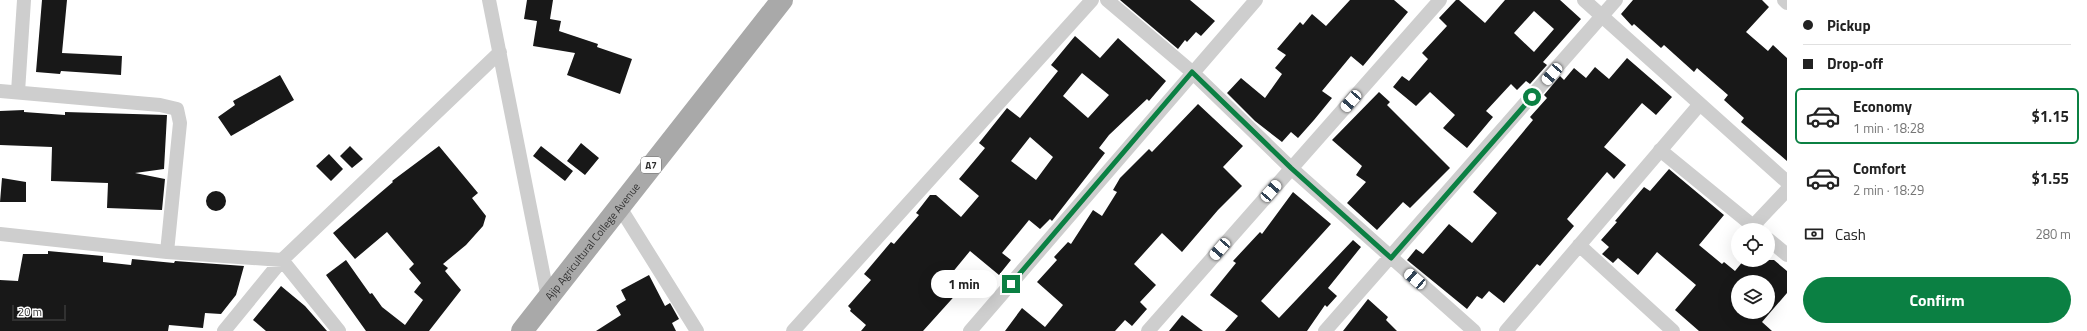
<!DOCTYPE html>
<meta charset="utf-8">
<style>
:root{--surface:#fff;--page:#f6f6f6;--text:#222;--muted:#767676;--line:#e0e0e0;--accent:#0b8043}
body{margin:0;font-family:"Titillium Web",sans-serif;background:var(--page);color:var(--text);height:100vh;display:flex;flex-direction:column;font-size:15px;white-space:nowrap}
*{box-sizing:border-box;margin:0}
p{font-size:13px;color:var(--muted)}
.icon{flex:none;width:22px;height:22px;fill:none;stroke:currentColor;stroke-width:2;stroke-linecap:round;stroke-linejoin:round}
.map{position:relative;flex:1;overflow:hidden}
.side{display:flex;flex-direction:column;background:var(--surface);width:300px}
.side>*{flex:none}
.top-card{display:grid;align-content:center;height:88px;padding:0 16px;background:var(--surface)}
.tools{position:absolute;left:1731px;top:223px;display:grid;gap:8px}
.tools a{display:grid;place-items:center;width:44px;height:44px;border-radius:50%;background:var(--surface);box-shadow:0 4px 16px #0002;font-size:20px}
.scale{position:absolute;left:12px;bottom:10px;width:54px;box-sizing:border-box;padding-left:4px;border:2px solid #313131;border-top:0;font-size:11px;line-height:14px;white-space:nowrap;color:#313131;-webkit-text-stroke:3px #fff;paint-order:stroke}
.end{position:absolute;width:18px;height:18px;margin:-9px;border:5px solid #0b8043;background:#fff;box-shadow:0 0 0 2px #fff}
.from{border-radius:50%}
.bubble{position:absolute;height:28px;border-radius:14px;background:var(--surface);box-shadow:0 4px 16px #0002;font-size:13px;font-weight:700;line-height:28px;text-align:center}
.car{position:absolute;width:12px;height:24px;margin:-12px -6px;border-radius:5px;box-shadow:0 0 3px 1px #0007;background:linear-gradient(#fff 24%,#345 0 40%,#fff 0 76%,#345 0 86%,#fff 0)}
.top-card b{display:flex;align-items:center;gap:14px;height:38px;font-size:15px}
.top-card b+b{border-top:1px solid var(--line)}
.top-card i{width:10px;height:10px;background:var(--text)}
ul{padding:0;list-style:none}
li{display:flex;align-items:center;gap:12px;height:56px;margin:0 8px 6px;padding:0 8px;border:2px solid transparent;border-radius:6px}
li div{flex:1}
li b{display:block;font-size:15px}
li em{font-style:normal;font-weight:700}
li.selected{border-color:var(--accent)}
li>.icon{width:36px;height:36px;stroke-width:1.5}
.pay{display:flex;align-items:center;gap:10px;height:44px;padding:0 16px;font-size:15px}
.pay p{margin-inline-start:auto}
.button{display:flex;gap:8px;margin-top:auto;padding:8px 16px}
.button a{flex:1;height:46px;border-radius:24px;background:var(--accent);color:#fff;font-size:16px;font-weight:700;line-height:46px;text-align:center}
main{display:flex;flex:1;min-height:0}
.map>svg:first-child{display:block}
</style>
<main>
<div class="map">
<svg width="1787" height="331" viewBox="0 0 1787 331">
<rect width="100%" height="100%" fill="#fff"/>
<path fill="#181818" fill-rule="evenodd" d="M42,0H67L62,53L122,56L121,75L61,71L60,74L36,72Z
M527,0H553L550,19L561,21L559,31L598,44L597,47L632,59L620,94L567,75L575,53L533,46L537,21L524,19Z
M1120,0H1190L1215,21L1201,36L1196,32L1187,42L1185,40L1178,49Z
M1350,0H1394L1408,12L1363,66L1351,56L1322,91L1332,98L1314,120L1298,138L1291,132L1282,142L1255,121L1227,93L1241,78L1265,98L1282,74L1275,68L1286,55L1277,49L1300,22L1303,25L1312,14L1326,26Z
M1456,0H1459L1485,23L1505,0H1560L1581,19L1543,62L1547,65L1530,84L1526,81L1517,90L1511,84L1486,111L1493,117L1467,148L1443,128L1455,115L1430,92L1416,106L1393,87L1402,76L1409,81L1428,59L1422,53L1447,26L1439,18ZM1534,11L1554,29L1534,52L1514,33Z
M1633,0H1762L1769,7L1746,32L1768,51L1773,45L1787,58V161L1741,122L1744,118L1724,100L1728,95L1697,68L1694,72L1664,45L1661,48L1634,24L1632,26L1621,14Z
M1075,36L1100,58L1118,38L1166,81L1149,101L1147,99L1109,135L1099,148L1105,153L1052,221L1050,219L1040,229L1029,220L1002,253L1011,260L999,275L970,251L947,279L960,290L923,331H861L866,325L850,311L851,309L848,306L871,280L864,274L891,242L894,244L919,215L916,213L930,195H936L961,217L979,196L959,179L985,148L979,143L1007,108L1020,118L1058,71L1051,65ZM1082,73L1109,95L1088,118L1063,96ZM1030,137L1053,157L1036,180L1011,161Z
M1627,58L1672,97L1656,115L1642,103L1604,147L1626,165L1614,179L1607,172L1567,219L1574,226L1540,266L1537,264L1504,303L1489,291L1482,299L1477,296L1467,309L1407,260L1416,249L1423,254L1449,224L1472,243L1497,213L1473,192L1533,120L1530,117L1547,98L1544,95L1560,76L1564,80L1574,68L1586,78L1595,67L1609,79Z
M280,75L294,100L231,136L218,117L235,105L233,101Z
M1379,92L1390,102L1387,105L1450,168L1410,208L1403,202L1377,230L1347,203L1366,182L1356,175L1362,166L1332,140Z
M1198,104L1243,146L1223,167L1242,186L1218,210L1182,252L1162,233L1134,264L1156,285L1140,302L1147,309L1132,326L1125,320L1115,331H1005L1022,308L1045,327L1063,305L1037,282L1057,260L1054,257L1068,242L1071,244L1093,210L1102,216L1117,192L1113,190L1120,178L1149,149L1152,152Z
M24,110V112L65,115V112L167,115L164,169L135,173L165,179L162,210L107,208L108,183L51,181L52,147L0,145V111Z
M581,143L599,158L585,175L567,161Z
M350,146L363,159L352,168L340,156Z
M439,146L478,193L472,198L486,216L483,226L466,245L443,264L448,268L445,271L461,290L429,331H366L326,275L346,260L370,294L372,293L382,307L405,325L423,300L414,292L421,283L409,269L414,264L387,232L355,259L333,233L393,182L392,181Z
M541,146L573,171L565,181L533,156Z
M329,154L343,169L331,181L316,166Z
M1669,169L1724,215L1699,245L1722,264L1724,262L1735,271L1744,260H1774L1787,271V293L1762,322L1772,331H1699L1675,310L1696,285L1657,252L1638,275L1618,258L1613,263L1602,254L1609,247L1601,240L1617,222L1615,221L1644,187L1650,191ZM1738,282H1768V312H1738Z
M2,178L26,182V202H0Z
M206 201a10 10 0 1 1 20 0a10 10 0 1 1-20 0Z
M1293,192L1331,224L1261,301L1279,318L1353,240L1361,247L1328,288L1337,296L1327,307L1325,305L1307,331H1225L1238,316L1210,295L1236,263L1233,261L1260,232L1262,234Z
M48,251L103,256V262L131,265L132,259L174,263L175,261L244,266L236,295L221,314L205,313L203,328L169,325L168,331H0V280L18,281L23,254H48Z
M649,275L665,306L670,303L679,319L672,323L676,331H596L621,315L616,306L626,300L621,290Z
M281,286L305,306L327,331H266L253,320Z
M1368,299L1388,317L1386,320L1397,331H1343Z
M1182,315L1203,331H1169Z"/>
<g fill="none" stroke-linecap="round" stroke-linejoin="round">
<path stroke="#cecece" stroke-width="14" d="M489,0L548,298
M1107,0L1192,72L1291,168L1474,331
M1584,0L1787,182
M1784,0L1787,3
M0,91L160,105L177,109L180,123L167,252
M18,92L24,0
M1660,150L1758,230
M619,206L697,331
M1753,226L1787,190
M0,234L167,252L282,260L339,331
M1768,239L1787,255
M1579,245L1673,331
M224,331L282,260L500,52
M793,331L1092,0
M970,331L1256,0
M1148,331L1440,0
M1325,331L1616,0
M1506,331L1700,104"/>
<path stroke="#a9a9a9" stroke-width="22" id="s1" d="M522,331L782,0"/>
</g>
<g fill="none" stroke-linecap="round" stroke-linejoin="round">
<path stroke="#0b8043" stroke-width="5" d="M1011,284L1192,72L1291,168L1391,258L1532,97"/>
</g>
<g text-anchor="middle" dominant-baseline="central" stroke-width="4" stroke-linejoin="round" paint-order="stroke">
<rect fill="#fff" stroke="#6f6f6f" stroke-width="1" x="641" y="157" width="20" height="16" rx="3"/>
<g font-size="10" font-weight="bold" fill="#313131">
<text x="651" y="165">A7</text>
</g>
<g font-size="11" fill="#313131" stroke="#fff">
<text stroke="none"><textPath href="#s1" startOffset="114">Ajip Agricultural College Avenue</textPath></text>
</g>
</g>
</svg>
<div class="tools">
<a><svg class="icon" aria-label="locate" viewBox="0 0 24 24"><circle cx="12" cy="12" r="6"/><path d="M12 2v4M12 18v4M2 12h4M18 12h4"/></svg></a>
<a><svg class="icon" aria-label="layers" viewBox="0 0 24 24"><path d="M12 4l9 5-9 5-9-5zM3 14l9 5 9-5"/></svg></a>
</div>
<div class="scale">20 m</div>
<i class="end from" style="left:1532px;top:97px"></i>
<i class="end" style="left:1011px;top:284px"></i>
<div class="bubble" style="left:931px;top:270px;width:66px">1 min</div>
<i class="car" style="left:1552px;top:74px;rotate:221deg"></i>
<i class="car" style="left:1351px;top:101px;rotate:221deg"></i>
<i class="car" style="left:1271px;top:191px;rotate:41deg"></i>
<i class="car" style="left:1220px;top:249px;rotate:221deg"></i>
<i class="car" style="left:1415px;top:279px;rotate:311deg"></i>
</div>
<section class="side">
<div class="top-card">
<b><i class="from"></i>Pickup</b>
<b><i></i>Drop-off</b>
</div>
<ul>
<li class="selected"><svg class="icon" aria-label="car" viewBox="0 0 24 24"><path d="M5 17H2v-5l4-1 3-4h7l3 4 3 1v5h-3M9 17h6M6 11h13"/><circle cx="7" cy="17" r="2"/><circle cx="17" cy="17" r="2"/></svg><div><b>Economy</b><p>1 min · 18:28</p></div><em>$1.15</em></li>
<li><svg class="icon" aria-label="car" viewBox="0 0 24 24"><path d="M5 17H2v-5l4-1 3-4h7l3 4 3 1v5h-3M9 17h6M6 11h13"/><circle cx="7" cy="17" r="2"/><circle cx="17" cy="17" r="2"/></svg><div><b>Comfort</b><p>2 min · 18:29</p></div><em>$1.55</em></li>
</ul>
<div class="pay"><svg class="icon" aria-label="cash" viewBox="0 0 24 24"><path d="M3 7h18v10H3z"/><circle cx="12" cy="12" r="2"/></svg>Cash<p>280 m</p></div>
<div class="button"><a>Confirm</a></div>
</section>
</main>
